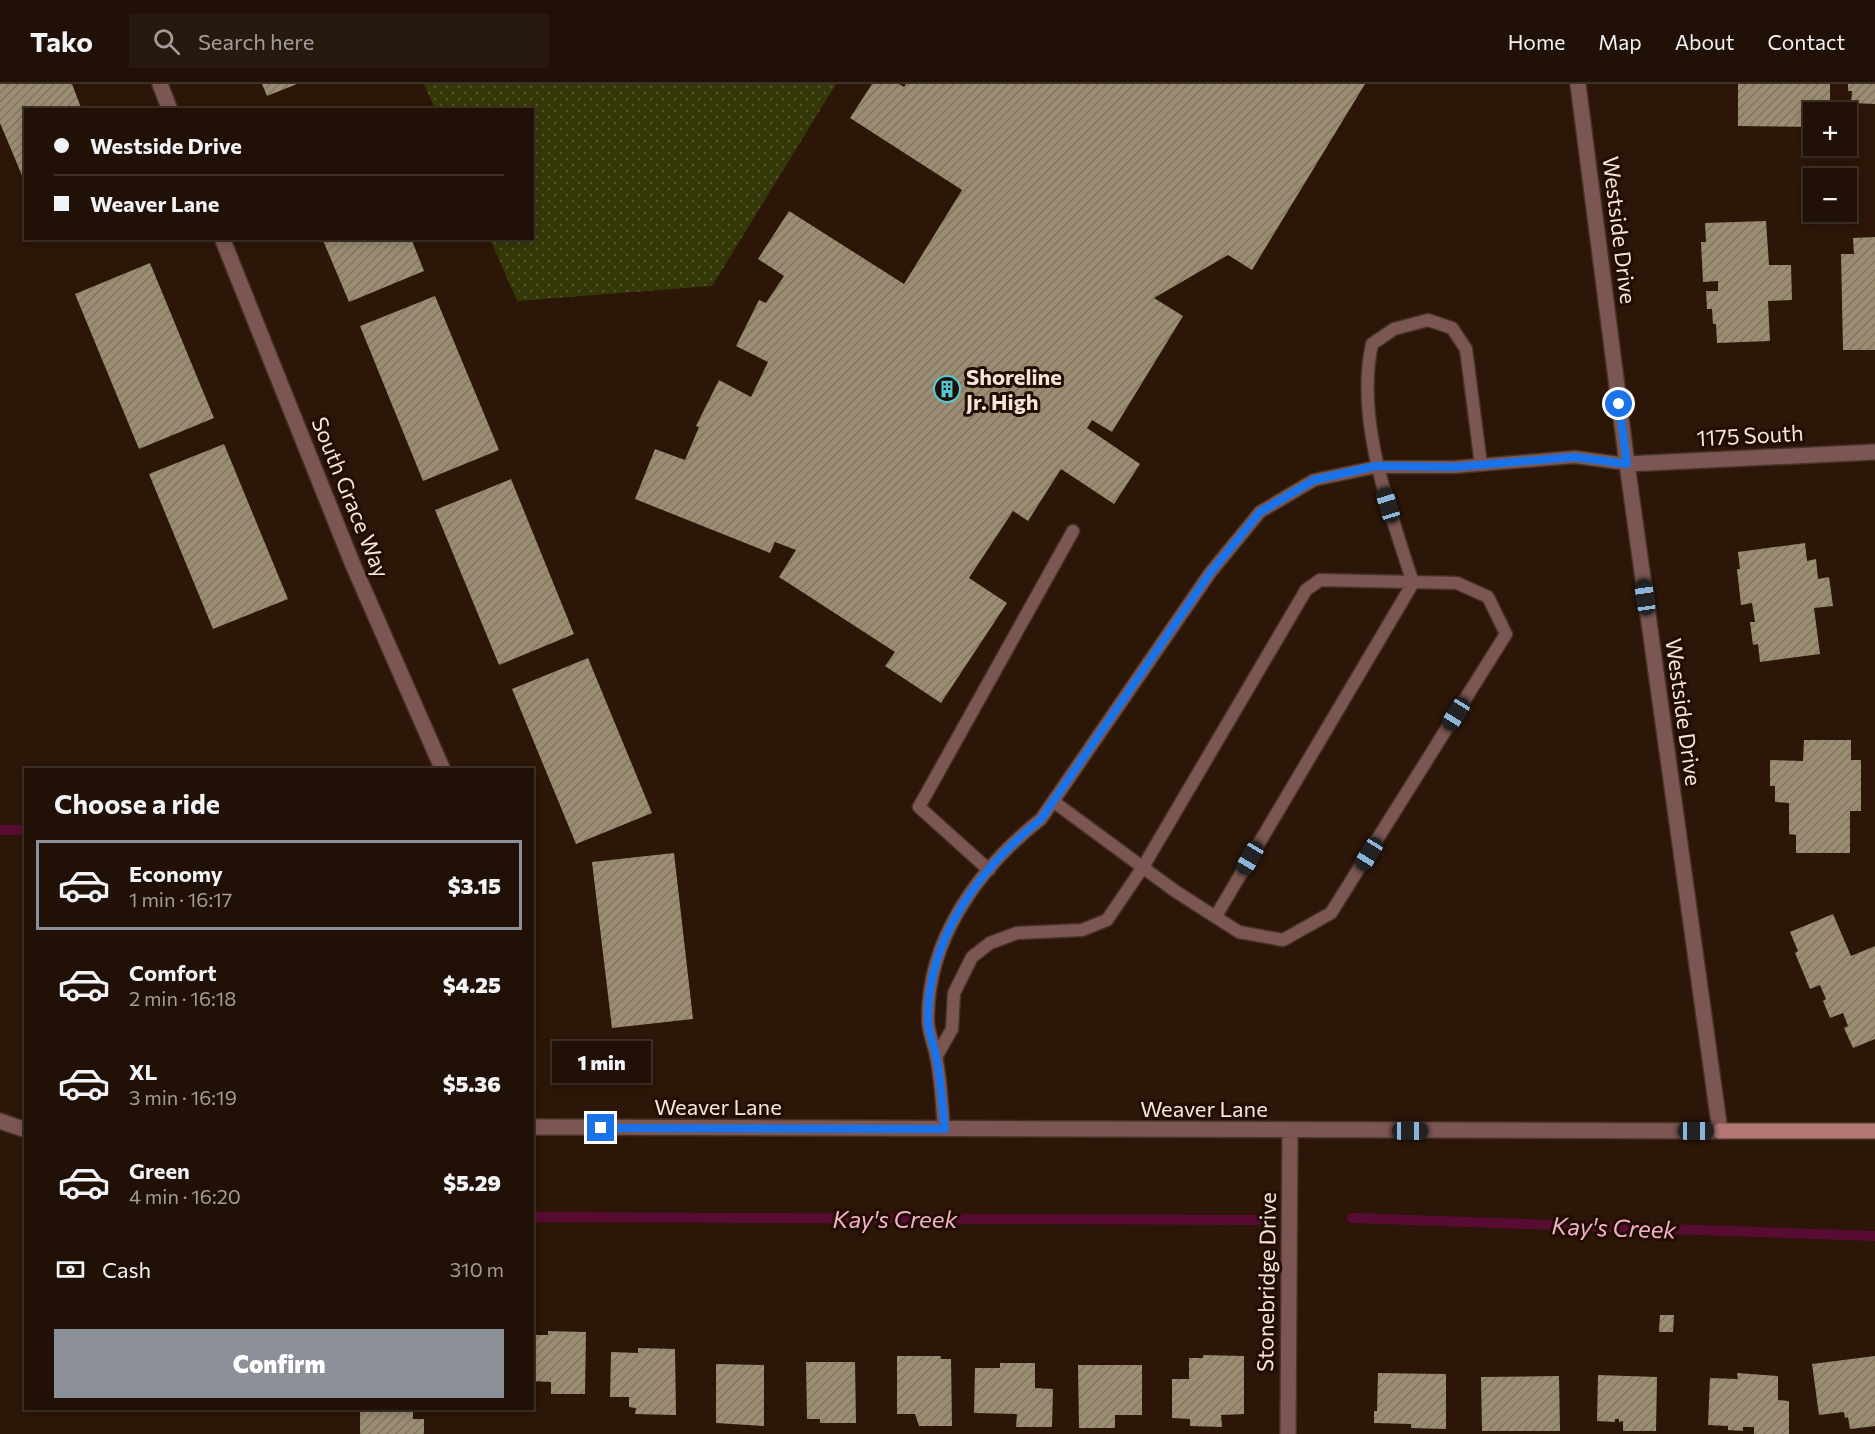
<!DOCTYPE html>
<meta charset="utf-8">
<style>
:root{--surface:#201005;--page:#28190f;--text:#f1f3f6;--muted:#a29d9a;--line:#3d3027;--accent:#8c9099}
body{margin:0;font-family:Commissioner,sans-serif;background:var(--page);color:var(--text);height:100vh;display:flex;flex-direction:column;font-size:22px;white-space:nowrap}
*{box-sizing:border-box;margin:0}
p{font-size:20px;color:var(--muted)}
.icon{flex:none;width:33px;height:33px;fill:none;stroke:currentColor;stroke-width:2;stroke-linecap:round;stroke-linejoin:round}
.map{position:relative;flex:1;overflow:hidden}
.details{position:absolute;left:24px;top:684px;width:510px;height:642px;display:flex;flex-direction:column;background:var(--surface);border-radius:0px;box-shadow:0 3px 9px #0003,0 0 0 2px var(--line)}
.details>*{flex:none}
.banner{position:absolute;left:24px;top:24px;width:510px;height:132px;border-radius:0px;box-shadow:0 3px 9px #0003,0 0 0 2px var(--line);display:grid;align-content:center;height:132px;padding:0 30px;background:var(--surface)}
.tools{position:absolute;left:1803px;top:18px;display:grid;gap:12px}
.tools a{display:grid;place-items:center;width:54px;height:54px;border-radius:0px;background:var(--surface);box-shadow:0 3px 9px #0003,0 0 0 2px var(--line);font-size:30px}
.end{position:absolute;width:27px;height:27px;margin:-14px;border:8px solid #1a73e8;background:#fff;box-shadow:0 0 0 3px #fff}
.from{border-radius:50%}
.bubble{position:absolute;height:42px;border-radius:0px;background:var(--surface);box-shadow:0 3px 9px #0003,0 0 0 2px var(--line);font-size:20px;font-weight:800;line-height:42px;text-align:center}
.car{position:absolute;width:18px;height:36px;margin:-18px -9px;border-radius:8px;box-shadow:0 0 4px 2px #0007;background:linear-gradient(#222 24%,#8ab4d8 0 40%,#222 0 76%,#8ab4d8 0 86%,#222 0)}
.banner b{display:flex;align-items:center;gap:21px;height:57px;font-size:22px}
.banner b+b{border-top:2px solid var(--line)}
.banner i{width:15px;height:15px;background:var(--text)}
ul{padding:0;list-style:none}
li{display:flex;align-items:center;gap:18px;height:90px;margin:0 12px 9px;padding:0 18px;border:3px solid transparent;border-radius:0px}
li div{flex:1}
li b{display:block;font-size:22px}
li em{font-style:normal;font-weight:800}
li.on{border-color:var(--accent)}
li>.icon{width:54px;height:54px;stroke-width:1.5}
h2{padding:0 30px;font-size:27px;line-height:72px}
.pay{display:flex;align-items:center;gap:15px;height:66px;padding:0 30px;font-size:22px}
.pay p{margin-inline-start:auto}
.cta{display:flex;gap:12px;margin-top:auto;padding:12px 30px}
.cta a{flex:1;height:69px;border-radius:0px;background:var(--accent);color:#fff;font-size:24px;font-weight:800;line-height:69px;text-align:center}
header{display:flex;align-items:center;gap:36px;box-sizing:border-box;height:84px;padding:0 30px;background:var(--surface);border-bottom:2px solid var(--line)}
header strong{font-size:28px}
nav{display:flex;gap:33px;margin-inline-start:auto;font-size:21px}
.search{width:420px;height:54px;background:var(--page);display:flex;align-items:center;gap:15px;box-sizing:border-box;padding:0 21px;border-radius:0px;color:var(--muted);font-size:22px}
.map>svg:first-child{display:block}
</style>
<header>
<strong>Tako</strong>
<div class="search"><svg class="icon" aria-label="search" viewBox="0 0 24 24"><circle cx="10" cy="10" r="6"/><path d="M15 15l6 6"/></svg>Search here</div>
<nav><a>Home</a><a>Map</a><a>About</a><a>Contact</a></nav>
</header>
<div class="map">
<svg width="1875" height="1350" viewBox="0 0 1875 1350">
<defs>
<pattern id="grass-dots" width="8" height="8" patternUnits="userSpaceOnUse" patternTransform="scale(1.5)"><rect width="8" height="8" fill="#343808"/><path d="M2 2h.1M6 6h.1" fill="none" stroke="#52552b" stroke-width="1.8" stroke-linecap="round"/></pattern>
<pattern id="building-hatch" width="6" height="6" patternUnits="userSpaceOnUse" patternTransform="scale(1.5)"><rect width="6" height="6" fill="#9b8d71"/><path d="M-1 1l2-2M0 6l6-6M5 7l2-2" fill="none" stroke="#7f7461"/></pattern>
</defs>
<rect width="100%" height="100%" fill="#2b1607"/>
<path fill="url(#grass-dots)" d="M424,0H836L712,202L517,217L490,155L532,154V26L435,25Z"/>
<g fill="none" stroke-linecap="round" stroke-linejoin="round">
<path stroke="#580c34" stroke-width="10" d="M0,746H26
M532,1133L1257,1136
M1352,1134L1875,1152"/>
</g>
<path fill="url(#building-hatch)" d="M0,0H72L82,26H26V101L0,39Z
M262,0H297L267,12Z
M872,0H899L904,3L906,0H1365L1252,186L1228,171L1154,214L1183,232L1112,348L1092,336L1087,344L1140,380L1114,420L1061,385L1028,437L1013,427L969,494L1007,519L941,619L885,582L895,568L779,493L796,466L775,458L770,469L635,415L655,365L685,376L699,343L696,342L719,296L751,313L768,278L736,262L759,216L766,219L784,192L758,175L789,127L904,200L962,106L850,34Z
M1738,0H1830V28H1814V43L1738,42Z
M1848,0H1875V20L1851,19L1852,7H1848Z
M1766,137L1769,181H1791L1792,216L1768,217L1770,257L1717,259L1716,240H1713L1712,225H1707L1706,207H1718V197L1703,198L1701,158H1706L1705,139Z
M1875,153V266H1843L1841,170H1854L1853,154Z
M322,154H411L424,187L349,218Z
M150,179L214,334L139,365L75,210Z
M435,212L499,366L423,397L360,242Z
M224,360L288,515L213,545L149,390Z
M511,395L574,550L499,581L435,426Z
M1805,459L1807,477L1816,475L1818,495L1829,493L1833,522L1814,524L1820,570L1760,578L1758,560L1753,561L1750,538H1755L1752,519L1741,521L1737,485H1740L1738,468Z
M588,574L652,729L576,760L512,605Z
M1804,656H1851V676H1861V727H1850V769H1796V751L1789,750V719L1775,718V702H1770V676L1803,677Z
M674,769L693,935L612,944L592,778Z
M1833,830L1851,872L1875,862V955L1853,964L1844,944L1848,942L1843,929L1830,934L1823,917L1826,915L1820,901L1810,905L1795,869L1798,867L1790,848Z
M1660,1231H1674L1673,1248H1659Z
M548,1247L586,1248L585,1310H551V1298L532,1297V1251H548Z
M638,1264L675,1265L676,1331L635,1330L636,1324L629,1323V1313H610L611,1268L638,1269Z
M1203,1271L1244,1272V1330L1221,1331L1222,1343L1190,1342V1335L1172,1334V1295H1189V1274H1203Z
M897,1272H941V1275H951L952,1342H919L915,1330H897Z
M1875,1272V1342L1850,1345L1848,1333L1845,1334L1844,1328L1819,1331L1812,1280Z
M806,1278H855L856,1339H820V1335H807Z
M1000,1279H1035V1304L1053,1305L1052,1343H1016L1017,1330L974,1329L975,1284H1000Z
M716,1280L764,1281V1342L716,1339Z
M1078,1281H1142V1331H1115V1344H1079Z
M1378,1289L1446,1290V1345L1411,1344V1340L1374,1339V1327H1377Z
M1737,1289L1778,1292V1316L1789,1317V1350H1754V1343H1743V1347L1728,1346V1342L1708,1341L1710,1294L1738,1295Z
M1598,1291L1657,1293L1656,1347H1623V1337L1619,1338V1335H1615V1338L1597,1337Z
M1559,1292L1560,1347H1482L1481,1293Z
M360,1324H413V1335H424V1350H360Z"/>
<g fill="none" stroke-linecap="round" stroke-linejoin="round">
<defs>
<path id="lane" d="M989,786L919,723L1073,447
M1216,832L1413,499C1390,426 1355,337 1372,260L1394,245L1428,236L1452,244L1466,265L1481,381
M936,973L952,945L954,909L972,873L990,859L1017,849L1082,846L1107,836L1143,783L1306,506L1320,496L1457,499L1488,513L1506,550L1331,829L1283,856L1239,848L1175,807L1054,718
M944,1045C942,1021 941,996 936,972C934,961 928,948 928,936C927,854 980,783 1041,735L1210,489L1260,428L1314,396L1376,383H1455L1575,373L1627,380"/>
<path id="street" d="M160,0L170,26
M222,154L353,481L443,686
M1627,380L1875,368
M0,1037L26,1046
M532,1043L1720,1047L1627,380L1578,0
M1288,1350L1290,1047"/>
<path id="secondary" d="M1720,1047H1875"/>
</defs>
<use href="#lane" stroke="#473325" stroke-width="15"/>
<use href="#street" stroke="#473325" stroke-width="18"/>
<use href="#secondary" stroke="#473325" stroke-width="18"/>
<use href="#lane" stroke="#7c5653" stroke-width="12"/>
<use href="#street" stroke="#7c5653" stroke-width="15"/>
<use href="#secondary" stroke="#b37672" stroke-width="15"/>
</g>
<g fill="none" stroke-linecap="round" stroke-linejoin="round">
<path stroke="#1a73e8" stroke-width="8" d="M601,1044L945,1045C942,1021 941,996 936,972C934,961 928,948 928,936C927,854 980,784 1041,735L1210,489L1260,428L1314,396L1376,382L1455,383L1575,373L1627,380L1619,320"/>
</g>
<defs>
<symbol id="building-ring" viewBox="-11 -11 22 22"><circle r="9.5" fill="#210d01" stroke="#52cbd8" stroke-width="1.5"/><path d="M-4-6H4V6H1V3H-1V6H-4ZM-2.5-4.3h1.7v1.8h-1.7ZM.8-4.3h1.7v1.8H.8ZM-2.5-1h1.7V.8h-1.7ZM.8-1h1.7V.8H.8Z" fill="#52cbd8"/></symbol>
</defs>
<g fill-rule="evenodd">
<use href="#building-ring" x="932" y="290" width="30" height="30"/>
</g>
<g text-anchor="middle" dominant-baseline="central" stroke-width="6" stroke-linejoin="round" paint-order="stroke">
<g font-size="22" fill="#f5e6dc" stroke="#210d01">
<text transform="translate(1620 146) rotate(83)">Westside Drive</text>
<text transform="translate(1750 351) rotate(-3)">1175 South</text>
<text transform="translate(351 413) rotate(68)">South Grace Way</text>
<text transform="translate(1684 628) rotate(82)">Westside Drive</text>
<text x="718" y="1022">Weaver Lane</text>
<text x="1204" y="1024">Weaver Lane</text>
<text transform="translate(1266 1198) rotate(-89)">Stonebridge Drive</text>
</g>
<g font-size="22" font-weight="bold" fill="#f5e6dc" stroke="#210d01" text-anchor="start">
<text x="966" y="292">Shoreline<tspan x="966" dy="25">Jr. High</tspan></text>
</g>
<g font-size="24" font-style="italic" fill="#f4b0ca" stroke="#210d01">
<text x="895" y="1134">Kay's Creek</text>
<text transform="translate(1614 1143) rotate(2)">Kay's Creek</text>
</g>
</g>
</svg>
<div class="tools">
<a>+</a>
<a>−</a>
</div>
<i class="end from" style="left:1619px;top:320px"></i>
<i class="end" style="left:601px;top:1044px"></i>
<div class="bubble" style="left:552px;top:957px;width:99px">1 min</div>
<i class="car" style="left:1388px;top:421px;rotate:343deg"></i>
<i class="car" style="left:1645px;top:513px;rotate:352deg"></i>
<i class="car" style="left:1456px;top:630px;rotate:212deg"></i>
<i class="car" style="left:1369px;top:770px;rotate:212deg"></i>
<i class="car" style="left:1250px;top:774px;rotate:210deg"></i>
<i class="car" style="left:1410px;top:1047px;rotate:90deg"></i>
<i class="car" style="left:1696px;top:1047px;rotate:90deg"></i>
<div class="banner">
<b><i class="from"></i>Westside Drive</b>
<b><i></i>Weaver Lane</b>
</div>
<section class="details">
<h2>Choose a ride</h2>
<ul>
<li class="on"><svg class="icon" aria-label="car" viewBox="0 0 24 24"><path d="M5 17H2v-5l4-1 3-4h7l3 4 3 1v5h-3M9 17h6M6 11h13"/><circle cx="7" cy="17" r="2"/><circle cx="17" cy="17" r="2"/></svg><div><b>Economy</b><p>1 min · 16:17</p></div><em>$3.15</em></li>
<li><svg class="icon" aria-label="car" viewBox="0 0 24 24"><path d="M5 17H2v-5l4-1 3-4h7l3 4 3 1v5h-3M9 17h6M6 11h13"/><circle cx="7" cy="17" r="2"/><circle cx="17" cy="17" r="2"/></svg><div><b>Comfort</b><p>2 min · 16:18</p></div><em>$4.25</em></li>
<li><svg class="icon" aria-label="car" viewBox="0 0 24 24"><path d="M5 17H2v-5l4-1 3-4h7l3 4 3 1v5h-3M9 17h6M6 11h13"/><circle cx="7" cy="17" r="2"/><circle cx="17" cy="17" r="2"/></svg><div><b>XL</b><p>3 min · 16:19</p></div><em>$5.36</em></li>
<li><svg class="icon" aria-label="car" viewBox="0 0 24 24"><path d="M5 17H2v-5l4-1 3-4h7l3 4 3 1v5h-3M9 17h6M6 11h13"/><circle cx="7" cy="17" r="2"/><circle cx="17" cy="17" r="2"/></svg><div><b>Green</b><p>4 min · 16:20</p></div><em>$5.29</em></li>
</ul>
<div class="pay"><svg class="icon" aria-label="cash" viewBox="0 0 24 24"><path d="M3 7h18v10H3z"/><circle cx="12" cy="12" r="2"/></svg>Cash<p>310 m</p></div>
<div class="cta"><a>Confirm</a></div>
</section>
</div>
